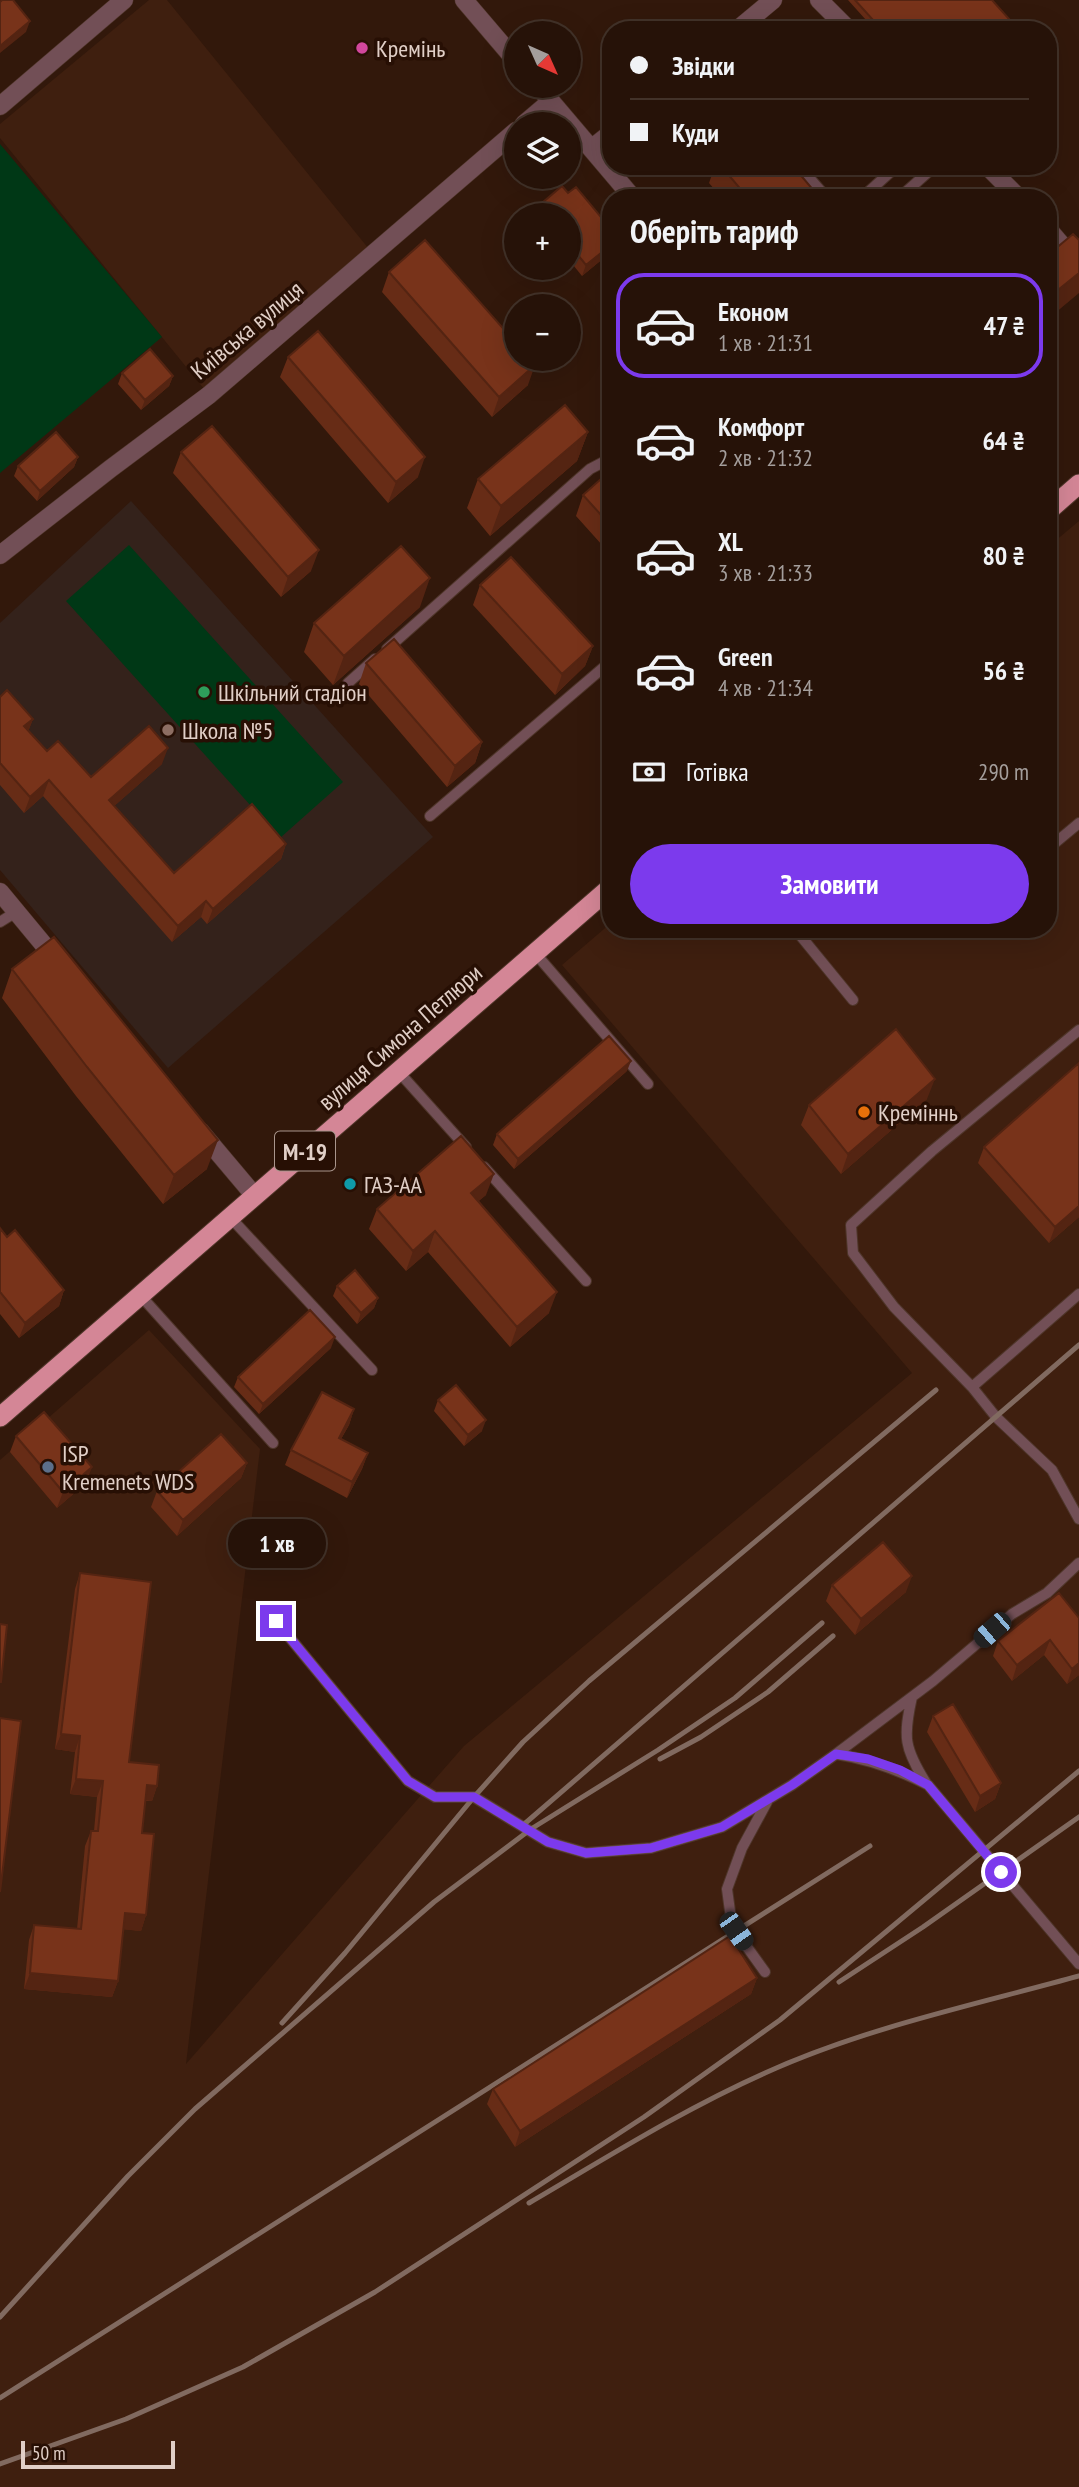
<!DOCTYPE html>
<html lang="uk">
<meta charset="utf-8">
<style>
:root{--surface:#261208;--page:#322016;--text:#f1f3f6;--muted:#a49e9c;--line:#423229;--accent:#7c3aed}
body{margin:0;font-family:"PT Sans Narrow",sans-serif;background:var(--page);color:var(--text);height:100vh;display:flex;flex-direction:column;font-size:26px;white-space:nowrap}
*{box-sizing:border-box;margin:0}
p{font-size:23px;color:var(--muted)}
.icon{flex:none;width:38px;height:38px;fill:none;stroke:currentColor;stroke-width:2;stroke-linecap:round;stroke-linejoin:round}
.map{position:relative;flex:1;overflow:hidden}
.side{position:absolute;left:602px;top:189px;width:455px;height:749px;display:flex;flex-direction:column;background:var(--surface);border-radius:28px;box-shadow:0 7px 28px #0002,0 0 0 2px var(--line)}
.side>*{flex:none}
.banner{position:absolute;left:602px;top:21px;width:455px;height:154px;border-radius:28px;box-shadow:0 7px 28px #0002,0 0 0 2px var(--line);display:grid;align-content:center;height:154px;padding:0 28px;background:var(--surface)}
.needle{width:46px;rotate:135deg}
.tools{position:absolute;left:504px;top:21px;display:grid;gap:14px}
.tools a{display:grid;place-items:center;width:77px;height:77px;border-radius:50%;background:var(--surface);box-shadow:0 7px 28px #0002,0 0 0 2px var(--line);font-size:35px}
.scale{position:absolute;left:21px;bottom:18px;width:154px;box-sizing:border-box;padding-left:7px;border:4px solid #e1cfc7;border-top:0;font-size:19px;line-height:24px;white-space:nowrap;color:#e1cfc7;-webkit-text-stroke:5px #270f04;paint-order:stroke}
.end{position:absolute;width:32px;height:32px;margin:-16px;border:9px solid #7c3aed;background:#fff;box-shadow:0 0 0 4px #fff}
.from{border-radius:50%}
.bubble{position:absolute;height:49px;border-radius:24px;background:var(--surface);box-shadow:0 7px 28px #0002,0 0 0 2px var(--line);font-size:23px;font-weight:800;line-height:49px;text-align:center}
.car{position:absolute;width:21px;height:42px;margin:-21px -10px;border-radius:9px;box-shadow:0 0 5px 2px #0007;background:linear-gradient(#222 24%,#8ab4d8 0 40%,#222 0 76%,#8ab4d8 0 86%,#222 0)}
.banner b{display:flex;align-items:center;gap:24px;height:66px;font-size:26px}
.banner b+b{border-top:2px solid var(--line)}
.banner i{width:18px;height:18px;background:var(--text)}
ul{padding:0;list-style:none}
li{display:flex;align-items:center;gap:21px;height:105px;margin:0 14px 10px;padding:0 14px;border:4px solid transparent;border-radius:28px}
li div{flex:1}
li b{display:block;font-size:26px}
li em{font-style:normal;font-weight:800}
li.selected{border-color:var(--accent)}
li>.icon{width:63px;height:63px;stroke-width:1.5}
h2{padding:0 28px;font-size:32px;line-height:84px}
.pay{display:flex;align-items:center;gap:18px;height:77px;padding:0 28px;font-size:26px}
.pay p{margin-inline-start:auto}
.action{display:flex;gap:14px;margin-top:auto;padding:14px 28px}
.action a{flex:1;height:80px;border-radius:42px;background:var(--accent);color:#fff;font-size:28px;font-weight:800;line-height:80px;text-align:center}
.map>svg:first-child{display:block}
</style>
<div class="map">
<svg width="1079" height="2487" viewBox="0 0 1079 2487">
<rect width="100%" height="100%" fill="#32180b"/>
<path fill="#3f1f0f" d="M149,0H167L373,254L209,395L0,138V124Z
M1079,521V2487H0V1460L149,1330L260,1449L186,2064L464,1746L912,1373L562,965L611,923V929H1048V547Z"/>
<path fill="#34221b" d="M131,501L433,837L168,1068L0,870V623Z"/>
<path fill="#003816" d="M0,144L162,337L0,473Z
M129,545L343,782L280,838L66,601Z"/>
<g fill="none" stroke-linecap="round" stroke-linejoin="round">
<defs>
<path id="service" d="M799,166L827,198
M865,195L897,166
M899,198L935,166
M387,649L590,469L611,458
M348,683L375,659
M430,816L611,661
M1049,848L1079,823
M0,922L16,912
M795,929L853,1000
M535,953L648,1084
M1079,1030L932,1151L851,1225L853,1253L894,1307L972,1387L996,1417L1052,1470L1079,1519
M398,1071L466,1147
M484,1167L586,1281
M230,1217L372,1370
M141,1296L273,1443
M972,1387L1079,1294
M276,1621L408,1781L435,1797H474L548,1842L586,1853L651,1848L722,1827L792,1785L836,1754L933,1681L1012,1614L1047,1593L1079,1563
M912,1697C903,1737 904,1748 926,1783
M836,1754C869,1759 897,1769 928,1785L1079,1964
M765,1972L732,1926L727,1889L742,1848L767,1802"/>
<path id="minor" d="M464,0L516,61
M819,0L849,30
M737,30L773,0
M538,86L633,198
M0,106L124,0
M524,124L551,101
M592,148L611,133
M987,166L1019,198
M1048,229L1079,265
M0,555L110,469L209,395L516,131
M0,892L58,962
M200,1131L254,1195"/>
<path id="trunk" d="M1048,511L1079,484
M0,1417L611,887"/>
</defs>
<use href="#service" stroke="#4e3529" stroke-width="12"/>
<use href="#minor" stroke="#4e3529" stroke-width="19"/>
<use href="#trunk" stroke="#4e3529" stroke-width="21"/>
<use href="#service" stroke="#724f56" stroke-width="10"/>
<use href="#minor" stroke="#724f56" stroke-width="18"/>
<use href="#trunk" stroke="#d48696" stroke-width="19"/>
<path stroke="#816a60" stroke-width="5" d="M660,1759L701,1737L768,1692L833,1636
M522,1826L1079,1345
M839,1982L923,1927L1079,1817
M282,2023L345,1953L474,1797L523,1742L589,1681L936,1390
M529,2203C606,2158 684,2109 765,2073C864,2028 974,2005 1079,1976
M0,2317L128,2176L195,2109L434,1902L531,1829L658,1750L735,1698L822,1623
M0,2398L870,1846
M0,2464L126,2419L243,2367L375,2292L644,2117L780,2020L1079,1771"/>
</g>
<path fill="#672c16" d="M848,0H992L1019,30H875Z
M715,166H793L820,198H722L709,183Z
M568,193L611,229V252L582,276L569,260V215H539L538,214L542,203Z
M389,272L528,385L492,417L382,292Z
M288,357L418,477L388,503L280,377Z
M122,373L173,376L169,386L141,410L118,384Z
M588,432L577,461L490,536L467,508L478,479Z
M181,452L311,571L281,597L173,473Z
M78,457L74,467L37,501L14,476L18,466Z
M611,470V555L576,516L583,495Z
M480,585L593,646L585,666L555,695L473,605Z
M420,607L333,685L304,652L314,623Z
M366,663L482,742L475,763L447,787L359,684Z
M0,697L33,719L28,731L47,751L91,777L162,764L114,806L174,873L286,844L281,859L207,924L201,917L172,942L43,796L24,813L0,785Z
M12,969L207,1169L163,1204L76,1096L2,998Z
M627,1071L514,1169L493,1145L497,1134Z
M927,1099L841,1174L801,1125L809,1105Z
M984,1147L1079,1217L1049,1243L978,1163Z
M486,1195L478,1201L549,1313L510,1347L428,1252L406,1271L369,1229L377,1209Z
M0,1228L7,1237L64,1290L59,1306L19,1338L0,1314Z
M337,1286L378,1298L374,1308L357,1324L333,1296Z
M331,1348L259,1414L234,1387L238,1377Z
M438,1400L482,1431L464,1446L434,1411Z
M354,1409L349,1425L341,1439L368,1453L362,1469L347,1498L285,1465L291,1450Z
M16,1436L86,1483L57,1508L10,1452Z
M247,1463L241,1478L177,1536L151,1507L157,1491Z
M80,1573L129,1762L157,1786L152,1801H145L142,1833L146,1915L141,1931L123,1929L118,1981L112,1997L24,1989L29,1940L34,1925L77,1929L85,1846L91,1831H94L97,1797L70,1794L75,1752L55,1749L75,1589Z
M832,1585L906,1592L855,1635L826,1601Z
M1059,1593L1079,1675L1067,1684L1044,1655L1012,1681L993,1656L998,1641Z
M933,1716L1001,1783L995,1799L975,1812L927,1732Z
M757,1978L751,1994L515,2147L487,2104L493,2089Z"/>
<path fill="#542412" d="M30,21L26,32L0,53V46Z
M611,245V252L582,276L586,265Z
M1079,273V293L1048,319V298Z
M535,365L528,385L492,417L499,397Z
M173,376L169,386L141,410L145,400Z
M588,432L577,461L490,536L501,506Z
M78,457L74,467L37,501L40,491Z
M425,457L418,477L388,503L396,482Z
M319,550L311,571L281,597L288,577Z
M430,578L420,607L333,685L344,656Z
M593,646L585,666L555,695L562,674Z
M33,719L27,735L24,726Z
M482,742L475,763L447,787L455,766Z
M168,748L162,764L103,816L109,800Z
M49,780L43,796L24,813L30,797Z
M286,844L281,859L207,924L213,909Z
M206,901L201,917L172,942L178,926Z
M631,1061L627,1071L514,1169L518,1159Z
M935,1079L927,1099L841,1174L848,1154Z
M218,1140L207,1169L163,1204L174,1175Z
M494,1174L486,1195L464,1214L471,1193Z
M1079,1206V1217L1049,1243L1055,1227Z
M435,1231L428,1252L406,1271L413,1251Z
M64,1290L59,1306L19,1338L25,1323Z
M557,1292L549,1313L510,1347L517,1327Z
M378,1298L374,1308L357,1324L361,1313Z
M335,1337L331,1348L259,1414L263,1404Z
M354,1409L349,1425L333,1453L339,1438Z
M486,1420L482,1431L464,1446L468,1435Z
M368,1453L362,1469L347,1498L352,1482Z
M247,1463L241,1478L177,1536L183,1520Z
M92,1467L86,1483L57,1508L63,1492Z
M912,1576L906,1592L855,1635L861,1619Z
M1050,1640L1044,1655L1012,1681L1017,1665Z
M1079,1663V1675L1067,1684L1072,1669Z
M61,1734L80,1736L75,1752L55,1749Z
M76,1779L103,1781L97,1797L70,1794Z
M1001,1783L995,1799L975,1812L980,1796Z
M147,1785L157,1786L152,1801L141,1800Z
M125,1913L146,1915L141,1931L119,1929Z
M30,1973L118,1981L112,1997L24,1989Z
M757,1978L751,1994L515,2147L520,2131Z"/>
<path fill="#78331a" stroke="#542412" stroke-width="2" d="M2,0H13L30,21L0,46V2Z
M855,0H992L1019,30H882Z
M850,22L857,30H840Z
M1048,62L1052,67L1048,71Z
M721,166H793L820,198H748Z
M562,186L568,193L576,187L611,229V245L586,265L569,244V215H544V214L548,211L542,203Z
M1073,234L1079,240V273L1048,298V255Z
M425,240L516,343V359H530L535,365L499,397L389,272Z
M318,331L425,457L396,482L288,357Z
M150,349L173,376L145,400L122,373Z
M565,405L588,432L501,506L478,479Z
M212,426L319,550L288,577L181,452Z
M56,432L78,457L40,491L18,466Z
M611,470V526L583,495Z
M401,546L430,578L344,656L314,623Z
M511,557L593,646L562,674L480,585Z
M394,639L482,742L455,766L366,663Z
M7,690L33,719L24,726L47,751L58,741L91,777L149,726L168,748L109,800L174,873L252,804L286,844L213,909L206,901L178,926L49,780L30,797L0,763V697Z
M54,937L218,1140L174,1175L87,1067L12,969Z
M896,1029L935,1079L848,1154L809,1105Z
M609,1036L631,1061L518,1159L497,1134Z
M1079,1063V1206L1055,1227L984,1147Z
M461,1136L494,1174L471,1193L557,1292L517,1327L435,1231L413,1251L377,1209Z
M0,1228L7,1237L15,1230L64,1290L25,1323L0,1292Z
M355,1270L378,1298L361,1313L337,1286Z
M310,1310L335,1337L263,1404L238,1377Z
M456,1385L486,1420L468,1435L438,1400Z
M322,1392L354,1409L339,1438L368,1453L352,1482L291,1450Z
M44,1412L92,1467L63,1492L16,1436Z
M221,1434L247,1463L183,1520L157,1491Z
M883,1542L912,1576L861,1619L832,1585Z
M80,1573L151,1582L129,1762L159,1765L157,1786L147,1785L142,1833L154,1834L146,1915L125,1913L118,1981L30,1973L34,1925L81,1929L91,1831H98L103,1781L76,1779L80,1736L61,1734Z
M1059,1593L1079,1618V1663L1072,1669L1050,1640L1017,1665L998,1641Z
M0,1624L7,1625L1,1682H0Z
M953,1704L1001,1783L980,1796L933,1716Z
M0,1718L21,1721L0,1892Z
M730,1936L757,1978L520,2131L493,2089Z"/>
<g fill="none" stroke-linecap="round" stroke-linejoin="round">
<path stroke="#7c3aed" stroke-width="9" d="M276,1621L408,1781L435,1797H474L548,1842L586,1853L651,1848L722,1827L792,1785L836,1754L868,1759L900,1770L928,1785L1001,1872"/>
</g>
<circle fill="#d1479c" stroke="#270f04" stroke-width="2.5" cx="362" cy="48" r="7"/>
<circle fill="#2e9e5b" stroke="#270f04" stroke-width="2.5" cx="204" cy="692" r="7"/>
<circle fill="#8d6e63" stroke="#270f04" stroke-width="2.5" cx="168" cy="730" r="7"/>
<circle fill="#e8710a" stroke="#270f04" stroke-width="2.5" cx="864" cy="1112" r="7"/>
<circle fill="#0f9aa8" stroke="#270f04" stroke-width="2.5" cx="350" cy="1184" r="7"/>
<circle fill="#5c6f8a" stroke="#270f04" stroke-width="2.5" cx="48" cy="1467" r="7"/>
<g text-anchor="middle" dominant-baseline="central" stroke-width="7" stroke-linejoin="round" paint-order="stroke">
<rect fill="#270f04" stroke="#a9958c" stroke-width="2" x="275" y="1131.5" width="60" height="39" rx="5"/>
<g font-size="23" font-weight="bold" fill="#e1cfc7">
<text x="305" y="1151">М-19</text>
</g>
<g font-size="24" fill="#e1cfc7" stroke="#270f04" text-anchor="start">
<text x="376" y="48">Кремінь</text>
<text x="218" y="692">Шкільний стадіон</text>
<text x="182" y="730">Школа №5</text>
<text x="878" y="1112">Креміннь</text>
<text x="364" y="1184">ГАЗ-АА</text>
<text x="62" y="1453">ISP<tspan x="62" dy="28">Kremenets WDS</tspan></text>
</g>
<g font-size="24" fill="#e1cfc7" stroke="#270f04">
<text transform="translate(247 330) rotate(-40)">Київська вулиця</text>
<text transform="translate(400 1037) rotate(-41)">вулиця Симона Петлюри</text>
</g>
</g>
</svg>
<div class="tools">
<a><svg class="needle" viewBox="-14 -14 28 28"><path d="M0-13l5 13h-10z" fill="#e53935"/><path d="M0 13l5-13h-10z" fill="#a49e9c"/></svg></a>
<a><svg class="icon" aria-label="layers" viewBox="0 0 24 24"><path d="M12 4l9 5-9 5-9-5zM3 14l9 5 9-5"/></svg></a>
<a>+</a>
<a>−</a>
</div>
<div class="scale">50 m</div>
<i class="end from" style="left:1001px;top:1872px"></i>
<i class="end" style="left:276px;top:1621px"></i>
<div class="bubble" style="left:228px;top:1519px;width:98px">1 хв</div>
<i class="car" style="left:992px;top:1630px;rotate:229deg"></i>
<i class="car" style="left:736px;top:1931px;rotate:145deg"></i>
<div class="banner">
<b><i class="from"></i>Звідки</b>
<b><i></i>Куди</b>
</div>
<section class="side">
<h2>Оберіть тариф</h2>
<ul>
<li class="selected"><svg class="icon" aria-label="car" viewBox="0 0 24 24"><path d="M5 17H2v-5l4-1 3-4h7l3 4 3 1v5h-3M9 17h6M6 11h13"/><circle cx="7" cy="17" r="2"/><circle cx="17" cy="17" r="2"/></svg><div><b>Економ</b><p>1 хв · 21:31</p></div><em>47 ₴</em></li>
<li><svg class="icon" aria-label="car" viewBox="0 0 24 24"><path d="M5 17H2v-5l4-1 3-4h7l3 4 3 1v5h-3M9 17h6M6 11h13"/><circle cx="7" cy="17" r="2"/><circle cx="17" cy="17" r="2"/></svg><div><b>Комфорт</b><p>2 хв · 21:32</p></div><em>64 ₴</em></li>
<li><svg class="icon" aria-label="car" viewBox="0 0 24 24"><path d="M5 17H2v-5l4-1 3-4h7l3 4 3 1v5h-3M9 17h6M6 11h13"/><circle cx="7" cy="17" r="2"/><circle cx="17" cy="17" r="2"/></svg><div><b>XL</b><p>3 хв · 21:33</p></div><em>80 ₴</em></li>
<li><svg class="icon" aria-label="car" viewBox="0 0 24 24"><path d="M5 17H2v-5l4-1 3-4h7l3 4 3 1v5h-3M9 17h6M6 11h13"/><circle cx="7" cy="17" r="2"/><circle cx="17" cy="17" r="2"/></svg><div><b>Green</b><p>4 хв · 21:34</p></div><em>56 ₴</em></li>
</ul>
<div class="pay"><svg class="icon" aria-label="cash" viewBox="0 0 24 24"><path d="M3 7h18v10H3z"/><circle cx="12" cy="12" r="2"/></svg>Готівка<p>290 m</p></div>
<div class="action"><a>Замовити</a></div>
</section>
</div>
